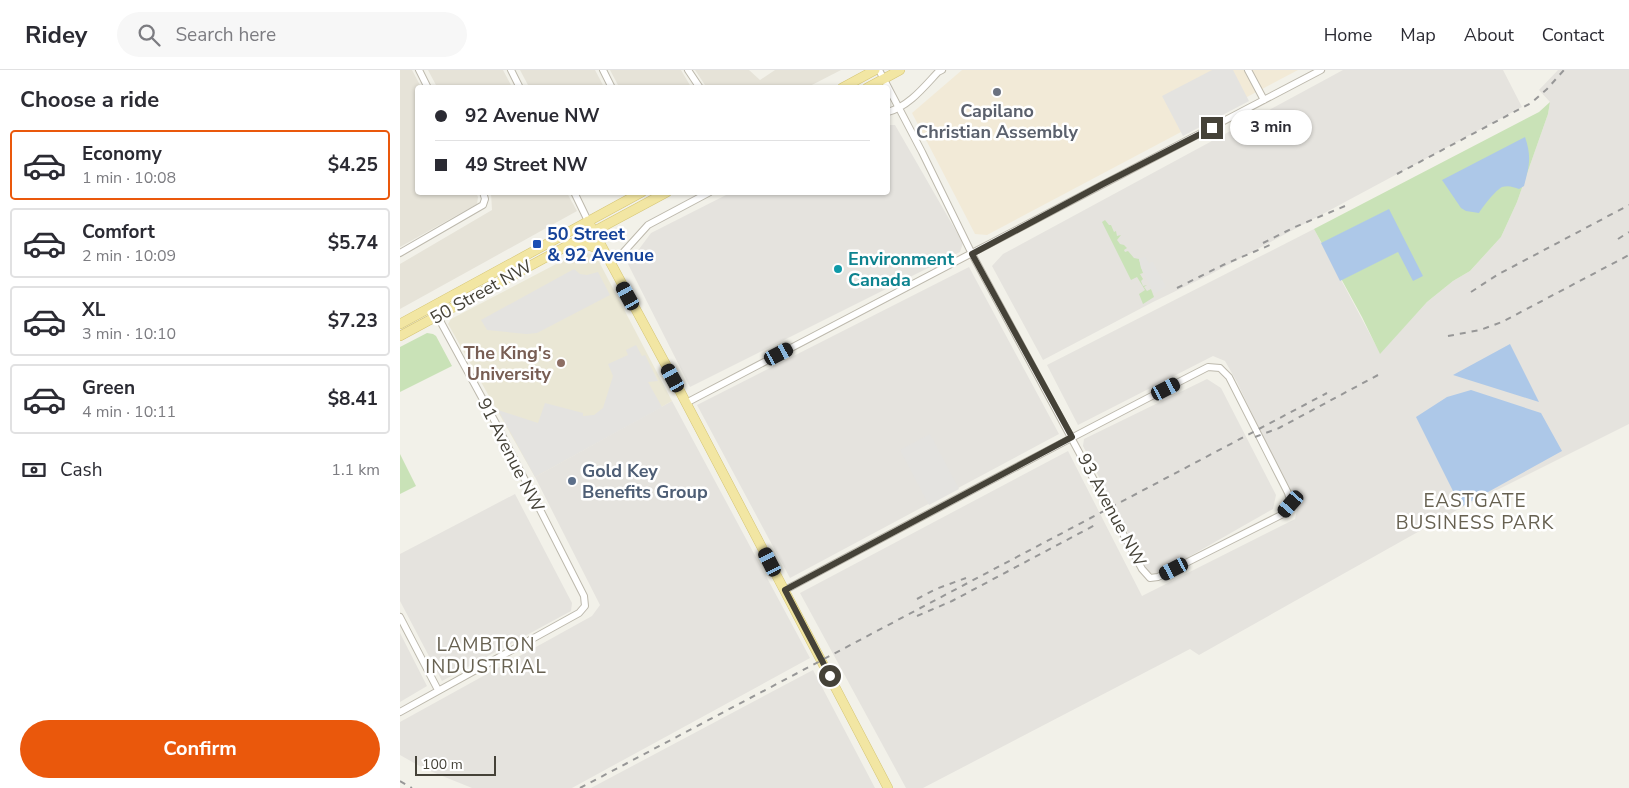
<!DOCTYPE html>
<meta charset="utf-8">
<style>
:root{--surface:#fff;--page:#f7f7f7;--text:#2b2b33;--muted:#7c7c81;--line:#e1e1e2;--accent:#ea580c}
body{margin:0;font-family:"Nunito Sans",sans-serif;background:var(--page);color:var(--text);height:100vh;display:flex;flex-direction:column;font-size:19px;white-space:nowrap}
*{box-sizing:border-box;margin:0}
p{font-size:16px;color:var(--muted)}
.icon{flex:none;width:28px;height:28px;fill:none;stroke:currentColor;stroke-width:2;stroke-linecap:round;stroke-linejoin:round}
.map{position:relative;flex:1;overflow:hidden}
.drawer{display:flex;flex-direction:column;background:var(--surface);width:400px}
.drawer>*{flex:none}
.hud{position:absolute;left:15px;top:15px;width:475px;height:110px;border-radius:5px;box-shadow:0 1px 4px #0004;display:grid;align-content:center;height:110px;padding:0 20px;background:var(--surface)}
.scale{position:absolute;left:15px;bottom:12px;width:81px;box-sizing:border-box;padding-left:5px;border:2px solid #454238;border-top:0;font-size:14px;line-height:18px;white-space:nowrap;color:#454238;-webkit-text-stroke:4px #fff;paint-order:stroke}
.end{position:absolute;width:22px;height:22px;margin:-11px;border:6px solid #454238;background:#fff;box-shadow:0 0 0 2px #fff}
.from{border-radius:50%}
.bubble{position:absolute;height:35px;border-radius:18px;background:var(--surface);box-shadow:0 1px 4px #0004;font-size:16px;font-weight:700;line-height:35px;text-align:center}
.car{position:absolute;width:15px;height:30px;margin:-15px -8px;border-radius:6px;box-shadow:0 0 4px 1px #0007;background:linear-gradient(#222 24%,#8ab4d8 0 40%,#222 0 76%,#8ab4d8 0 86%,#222 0)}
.hud b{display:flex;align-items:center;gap:18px;height:48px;font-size:19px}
.hud b+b{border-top:1px solid var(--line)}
.hud i{width:12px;height:12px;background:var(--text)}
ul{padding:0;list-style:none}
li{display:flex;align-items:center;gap:15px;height:70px;margin:0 10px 8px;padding:0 10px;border:2px solid var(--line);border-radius:5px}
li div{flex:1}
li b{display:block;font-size:19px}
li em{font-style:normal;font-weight:700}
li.selected{border-color:var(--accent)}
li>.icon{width:45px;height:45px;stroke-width:1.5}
h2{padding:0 20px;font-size:22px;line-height:60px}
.pay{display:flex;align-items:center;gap:12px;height:55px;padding:0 20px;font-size:19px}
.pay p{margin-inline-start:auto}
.action{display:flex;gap:10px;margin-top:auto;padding:10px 20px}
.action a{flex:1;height:58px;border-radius:30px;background:var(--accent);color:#fff;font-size:20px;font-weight:700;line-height:58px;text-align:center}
header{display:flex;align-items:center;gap:30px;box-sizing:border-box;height:70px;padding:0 25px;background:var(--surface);border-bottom:1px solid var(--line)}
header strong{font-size:24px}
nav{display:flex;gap:28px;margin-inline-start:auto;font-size:18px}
.search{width:350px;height:45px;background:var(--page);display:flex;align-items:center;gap:12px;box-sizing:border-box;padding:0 18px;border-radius:28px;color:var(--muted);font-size:19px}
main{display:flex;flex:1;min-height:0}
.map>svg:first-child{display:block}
</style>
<header>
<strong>Ridey</strong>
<div class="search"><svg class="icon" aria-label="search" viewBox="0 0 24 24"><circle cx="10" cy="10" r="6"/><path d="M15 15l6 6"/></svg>Search here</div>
<nav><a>Home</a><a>Map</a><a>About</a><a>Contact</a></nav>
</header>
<main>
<section class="drawer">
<h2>Choose a ride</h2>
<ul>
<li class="selected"><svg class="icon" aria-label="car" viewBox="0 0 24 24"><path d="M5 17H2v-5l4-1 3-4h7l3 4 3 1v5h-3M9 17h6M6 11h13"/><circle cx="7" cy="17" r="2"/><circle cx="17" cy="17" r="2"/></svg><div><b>Economy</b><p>1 min · 10:08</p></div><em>$4.25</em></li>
<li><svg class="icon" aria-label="car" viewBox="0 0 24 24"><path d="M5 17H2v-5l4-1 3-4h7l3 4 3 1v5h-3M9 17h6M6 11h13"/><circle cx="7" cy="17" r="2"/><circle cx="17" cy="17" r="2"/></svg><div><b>Comfort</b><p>2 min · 10:09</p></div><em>$5.74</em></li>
<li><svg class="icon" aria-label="car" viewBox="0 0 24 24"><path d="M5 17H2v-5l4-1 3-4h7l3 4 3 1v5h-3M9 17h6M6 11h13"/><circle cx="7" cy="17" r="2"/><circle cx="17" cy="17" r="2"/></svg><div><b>XL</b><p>3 min · 10:10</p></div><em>$7.23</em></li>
<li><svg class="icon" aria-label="car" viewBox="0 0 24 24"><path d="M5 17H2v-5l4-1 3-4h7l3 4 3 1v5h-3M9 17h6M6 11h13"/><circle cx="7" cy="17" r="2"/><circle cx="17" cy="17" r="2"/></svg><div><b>Green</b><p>4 min · 10:11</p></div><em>$8.41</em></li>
</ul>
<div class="pay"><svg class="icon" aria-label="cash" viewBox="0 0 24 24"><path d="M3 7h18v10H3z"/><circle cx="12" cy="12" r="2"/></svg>Cash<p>1.1 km</p></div>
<div class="action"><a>Confirm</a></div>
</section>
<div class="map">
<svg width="1229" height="718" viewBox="0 0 1229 718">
<rect width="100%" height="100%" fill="#f2f1e9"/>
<path fill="#e6e3d8" d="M0,0H12L21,17L18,18V122L76,123L78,127L77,134L0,177Z
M28,0H103L112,17H37Z
M120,0H195L204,17H129Z
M210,0H281L291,17H219Z
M295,0H349L360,10L375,0H441L408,17L307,18Z
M91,123H167L177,141L0,239V194L92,140Z"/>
<path fill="#f2ead7" d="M562,0H898L587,165L575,164L512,43Z"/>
<path fill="#e5e3de" d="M943,0H1103L1122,37L811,204L753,232L643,290L592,196L603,184Z
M1158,0H1229V354L1057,440L799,585L790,579L523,718H506L400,523L668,381L742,526L895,449L897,440L837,312L825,291L813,286L678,355L647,295L914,159L980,283L1027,232L1053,211L1070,201L1101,167L1117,132L1148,44L1150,32L1139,20Z
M488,55H495L563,173L560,182L290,317L228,194L251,163L330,123L488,122Z
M569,197L659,364L390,508L297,335Z
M807,309L821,318L876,425L873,439L757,505L748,502L683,376L684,369Z
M272,331L410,588L172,718H72L25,699L0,685V652L192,546L200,535L135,407Z
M115,424L172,533L171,541L42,611L0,531V484Z
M0,563L27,616L0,632Z
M413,600L475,718H191Z"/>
<path fill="#eae7d5" d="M181,181L196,186L272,331L135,407L48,254L51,249Z"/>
<path fill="#c9e2b7" d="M1150,32L1148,44L1117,132L1101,167L1070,201L1053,211L1027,232L980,284L962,247L914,159L1139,42Z
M705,150L709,155H711L714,162L716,161L717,166L721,165L717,170L720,174L724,175L727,178L724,180L725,182L728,181L734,188L739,189L743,203L740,204L743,209L741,211L743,216L747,215L744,217L747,221L751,219L754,227L743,234L739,224L745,220L737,207L731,210L702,152Z
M27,263L33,264L36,266L52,296L0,322V277Z
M0,384L16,416L0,424Z"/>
<path fill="#e4e3e0" d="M812,0H833L849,31L783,66L762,26Z
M745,187L749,193L753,192L766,217L754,224L741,198L739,189Z
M174,199L180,204L187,205L198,202L210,225L137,263L126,264L87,260L81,250Z
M236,275L242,286L245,285L258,311L248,312L262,337L135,407L98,340L138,353L145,333L183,343V346L194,345L203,338L213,306L208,294L228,285L226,280Z
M530,364L559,419L529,435L500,380Z"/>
<path fill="#adc8e8" d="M1125,67C1132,87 1129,97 1124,116L1119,119C1114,117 1108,115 1102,117C1096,120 1083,136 1079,143L1066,141L1061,138L1042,110Z
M989,139L1023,206L1013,211L998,182L940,211L921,173Z
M1110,274L1139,332L1053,305Z
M1071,320L1141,343L1162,381L1061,437L1016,347L1047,327Z"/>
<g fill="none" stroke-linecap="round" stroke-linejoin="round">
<defs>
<path id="minor" d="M19,0L28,18
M111,0L120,18
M203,0L212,18
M288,0L300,18
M848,0L864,30
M488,42C509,36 523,18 538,2L542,0
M174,122L188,151
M0,183L83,135L85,129L83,122
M210,193L220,186L248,155L310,122
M286,333L921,0
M385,520C525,445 666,370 808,297L820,298L829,307L888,423L891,434L883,444L758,507L750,508L742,499L572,184L522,82L479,0
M0,547L38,620
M0,642L179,543L185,536L184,526L99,359L32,236"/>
<path id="major" d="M442,18L475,0
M467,18L500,0
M188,151L273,308L488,718
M171,177C185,174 193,174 204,184
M0,254L242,122
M0,266L267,122"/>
</defs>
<use href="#minor" stroke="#bdb9ad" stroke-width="8"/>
<use href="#major" stroke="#d5c574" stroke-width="10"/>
<use href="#minor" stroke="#fff" stroke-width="6"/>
<use href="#major" stroke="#f2e6a3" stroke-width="9"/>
<path stroke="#979797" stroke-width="2" stroke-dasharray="6 6" stroke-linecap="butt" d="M997,104L1131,33L1147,19L1164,0
M1218,169L1229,162
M863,173L895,157L945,136
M777,218L823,195L870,175
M1071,222L1097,205L1229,135
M1048,266L1080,260L1102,252L1229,185
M855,367L879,358L978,305
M517,529L536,519L566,508
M517,546L552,531L695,455
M0,711L12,718
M180,718L927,323"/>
</g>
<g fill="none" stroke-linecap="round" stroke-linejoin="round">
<path stroke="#454238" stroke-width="6" d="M430,606L385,520L672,367L572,184L703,114L812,58"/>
</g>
<circle fill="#6b7280" stroke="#fff" stroke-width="2" cx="597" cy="22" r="5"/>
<rect fill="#1a4fb4" stroke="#fff" stroke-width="2" x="132" y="169" width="10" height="10" rx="2.5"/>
<circle fill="#0f9aa8" stroke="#fff" stroke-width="2" cx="438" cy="199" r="5"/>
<circle fill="#8d6e63" stroke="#fff" stroke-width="2" cx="161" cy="293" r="5"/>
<circle fill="#5c6f8a" stroke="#fff" stroke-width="2" cx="172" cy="411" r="5"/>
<g text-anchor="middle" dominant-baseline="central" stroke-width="5" stroke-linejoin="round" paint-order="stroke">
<g font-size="18" font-weight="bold" fill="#5b616d" stroke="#fff">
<text x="597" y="41">Capilano<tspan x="597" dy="21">Christian Assembly</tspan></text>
</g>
<g font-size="18" font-weight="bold" fill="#164399" stroke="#fff" text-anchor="start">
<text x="147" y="164">50 Street<tspan x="147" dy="21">&amp; 92 Avenue</tspan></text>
</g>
<g font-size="18" font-weight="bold" fill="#0d838f" stroke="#fff" text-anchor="start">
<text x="448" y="189">Environment<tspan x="448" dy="21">Canada</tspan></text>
</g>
<g font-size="18" fill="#454238" stroke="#fff">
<text transform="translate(81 222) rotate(-29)">50 Street NW</text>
<text transform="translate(111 385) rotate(63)">91 Avenue NW</text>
<text transform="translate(712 440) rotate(62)">93 Avenue NW</text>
</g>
<g font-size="18" font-weight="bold" fill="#785e54" stroke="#fff" text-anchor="end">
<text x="151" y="283">The King's<tspan x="151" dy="21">University</tspan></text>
</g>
<g font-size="18" font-weight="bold" fill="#4e5e75" stroke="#fff" text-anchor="start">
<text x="182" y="401">Gold Key<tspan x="182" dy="21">Benefits Group</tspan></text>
</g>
<g font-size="19" letter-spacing="1" fill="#676151" stroke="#fff">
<text x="1075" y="431">EASTGATE<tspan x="1075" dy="22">BUSINESS PARK</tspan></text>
<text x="86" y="575">LAMBTON<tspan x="86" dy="22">INDUSTRIAL</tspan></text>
</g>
</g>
</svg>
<div class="scale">100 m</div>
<i class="end from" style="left:430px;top:606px"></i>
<i class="end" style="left:812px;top:58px"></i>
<div class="bubble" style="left:830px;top:40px;width:82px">3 min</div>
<i class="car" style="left:228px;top:226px;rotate:331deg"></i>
<i class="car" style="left:379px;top:284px;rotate:62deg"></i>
<i class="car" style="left:273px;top:308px;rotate:331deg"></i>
<i class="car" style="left:766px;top:319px;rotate:63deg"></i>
<i class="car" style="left:891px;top:434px;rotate:221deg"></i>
<i class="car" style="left:370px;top:492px;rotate:333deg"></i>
<i class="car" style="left:774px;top:499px;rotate:243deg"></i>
<div class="hud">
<b><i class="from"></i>92 Avenue NW</b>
<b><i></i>49 Street NW</b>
</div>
</div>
</main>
